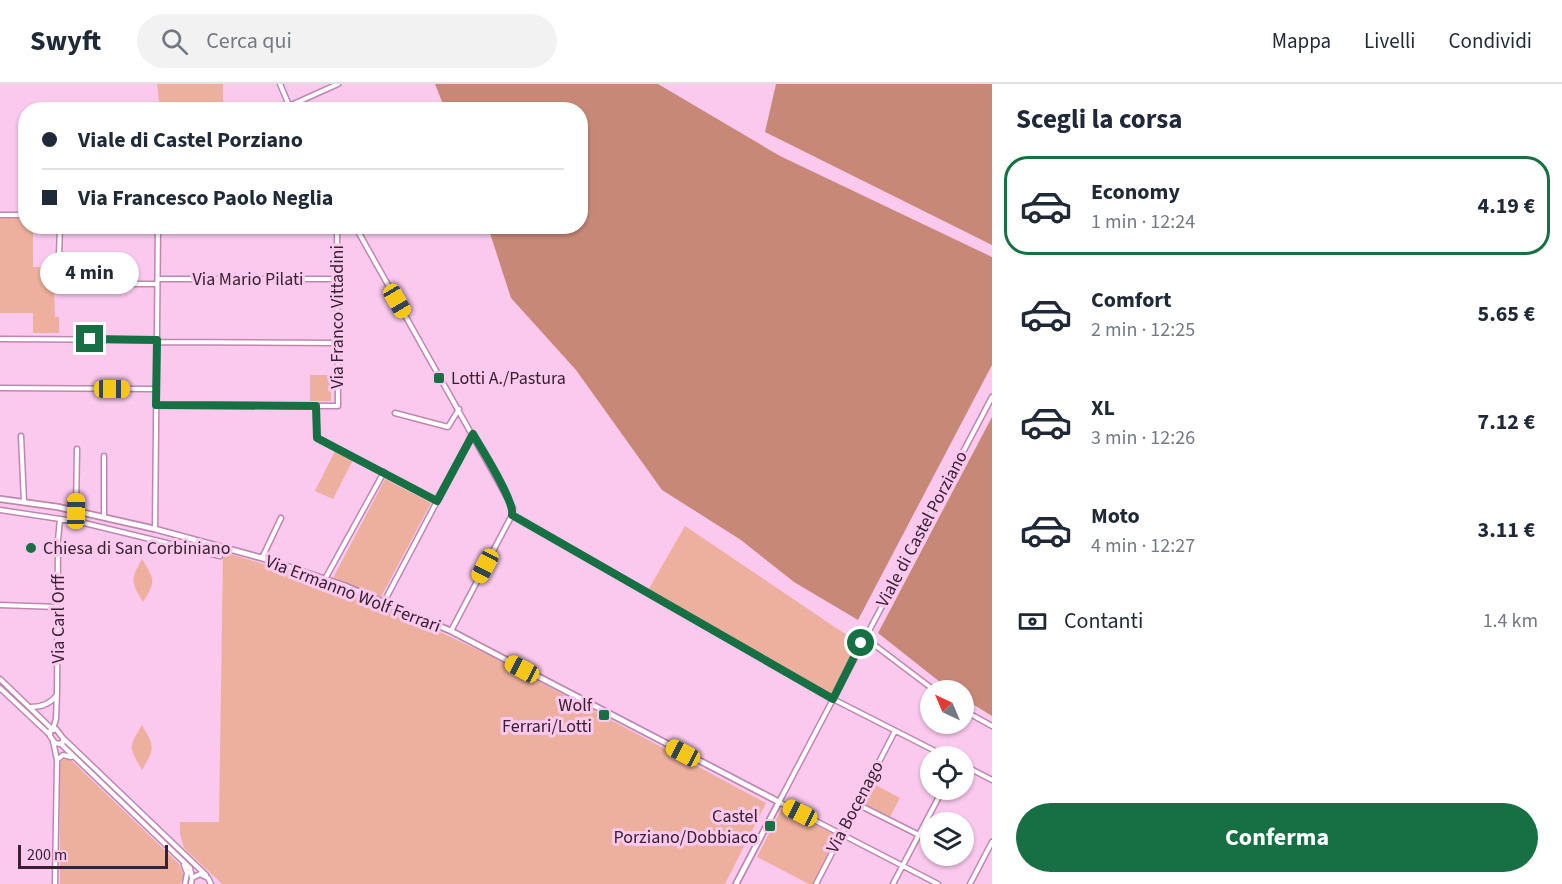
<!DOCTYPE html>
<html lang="it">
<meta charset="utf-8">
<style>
:root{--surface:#fff;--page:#f2f2f3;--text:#1f2937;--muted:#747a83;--line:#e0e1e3;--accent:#167044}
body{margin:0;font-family:"Source Sans 3",sans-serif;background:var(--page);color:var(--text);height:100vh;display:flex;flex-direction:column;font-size:22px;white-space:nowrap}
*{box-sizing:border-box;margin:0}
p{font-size:20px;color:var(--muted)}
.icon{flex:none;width:33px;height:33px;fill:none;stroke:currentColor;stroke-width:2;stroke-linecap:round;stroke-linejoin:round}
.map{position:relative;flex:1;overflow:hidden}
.sheet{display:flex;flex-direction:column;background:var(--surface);width:570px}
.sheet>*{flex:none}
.hud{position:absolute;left:18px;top:18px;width:570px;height:132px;border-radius:24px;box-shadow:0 2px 4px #0004;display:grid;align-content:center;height:132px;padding:0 24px;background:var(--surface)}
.needle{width:39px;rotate:316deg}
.buttons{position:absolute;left:920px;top:596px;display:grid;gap:12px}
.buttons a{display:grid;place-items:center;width:54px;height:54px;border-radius:50%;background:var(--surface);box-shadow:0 2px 4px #0004;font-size:30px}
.scale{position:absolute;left:18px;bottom:15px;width:150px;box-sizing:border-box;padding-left:6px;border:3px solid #382132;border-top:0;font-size:16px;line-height:21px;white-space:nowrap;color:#382132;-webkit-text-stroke:4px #fac9ed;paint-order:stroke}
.end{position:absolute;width:27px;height:27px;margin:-14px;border:8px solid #167044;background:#fff;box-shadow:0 0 0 3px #fff}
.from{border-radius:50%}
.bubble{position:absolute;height:42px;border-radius:21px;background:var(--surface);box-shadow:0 2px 4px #0004;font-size:20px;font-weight:700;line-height:42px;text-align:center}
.car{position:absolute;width:18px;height:36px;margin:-18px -9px;border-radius:8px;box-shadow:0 0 4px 2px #0007;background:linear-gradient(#f5c518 24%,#345 0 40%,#f5c518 0 76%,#345 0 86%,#f5c518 0)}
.hud b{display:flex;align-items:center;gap:21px;height:57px;font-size:22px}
.hud b+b{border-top:2px solid var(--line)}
.hud i{width:15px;height:15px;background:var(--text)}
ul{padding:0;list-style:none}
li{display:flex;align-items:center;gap:18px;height:99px;margin:0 12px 9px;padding:0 12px;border:3px solid transparent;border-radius:24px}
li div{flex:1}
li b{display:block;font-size:22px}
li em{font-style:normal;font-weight:700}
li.on{border-color:var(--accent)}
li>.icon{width:54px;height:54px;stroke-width:1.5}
h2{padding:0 24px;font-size:27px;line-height:72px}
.pay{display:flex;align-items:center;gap:15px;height:66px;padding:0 24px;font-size:22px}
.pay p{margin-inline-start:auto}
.button{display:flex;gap:12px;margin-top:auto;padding:12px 24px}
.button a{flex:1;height:69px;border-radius:36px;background:var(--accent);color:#fff;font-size:24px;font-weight:700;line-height:69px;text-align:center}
header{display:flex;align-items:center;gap:36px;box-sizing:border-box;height:84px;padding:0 30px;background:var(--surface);border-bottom:2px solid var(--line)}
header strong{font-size:28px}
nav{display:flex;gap:33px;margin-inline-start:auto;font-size:21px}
.search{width:420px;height:54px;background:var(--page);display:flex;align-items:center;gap:15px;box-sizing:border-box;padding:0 21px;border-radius:33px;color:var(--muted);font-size:22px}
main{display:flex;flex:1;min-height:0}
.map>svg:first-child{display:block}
</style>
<header>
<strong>Swyft</strong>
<div class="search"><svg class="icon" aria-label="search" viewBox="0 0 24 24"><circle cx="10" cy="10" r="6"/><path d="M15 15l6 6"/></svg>Cerca qui</div>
<nav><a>Mappa</a><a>Livelli</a><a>Condividi</a></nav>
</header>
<main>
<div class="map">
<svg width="992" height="800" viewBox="0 0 992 800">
<rect width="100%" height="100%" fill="#fac9ed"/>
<path fill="#eeb09e" d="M157,0H223V25H160Z
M0,134H25L26,142L33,143V183H53L55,233H59V249H33V229H0Z
M310,291H331V317H310Z
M335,367L353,376L333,415L315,407Z
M385,395L431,419L381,513L333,494Z
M685,442L860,560L833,615L647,508Z
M223,468C316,494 404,530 491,572L766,719L725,800H222L184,764L180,750V738H219Z
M142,475C155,496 156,497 143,518C131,498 130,496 142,475Z
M142,641C155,663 155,664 142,686C129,663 128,664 142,641Z
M65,675H70L179,780L184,792L180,800H60V681L61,677Z
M872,699L900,714L890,733L862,719Z
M782,724L837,752L813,800H809L757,773Z"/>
<path fill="#c78877" d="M435,0H658L780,72L992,173V281L858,536L794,498L741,456L662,406L576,286L511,214L488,143L580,142V26L445,25Z
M776,0H992V161L765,48Z
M992,333V632L963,614V606H951L945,602L878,549Z"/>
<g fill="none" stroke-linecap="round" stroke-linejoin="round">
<defs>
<path id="minor" d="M280,0L291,26
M289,22L338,0
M0,131H26
M60,142L58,200H157
M355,142L513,424L512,431L451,547
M357,146L362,142
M158,195H338
M0,255L157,256
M157,258L337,259
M0,304L156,305
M156,321L338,322L337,142
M316,322L317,354L437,417
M395,329L448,343L459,325
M21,352L24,418
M0,426L80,438L220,472
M76,427L77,365
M512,431L833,615L945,672
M104,433V372
M155,445L158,142
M262,474L281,434
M325,495L384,388
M384,518L473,349
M0,521L58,523
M864,553L934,606
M0,595L52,645
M0,604L49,650
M31,623C41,623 50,620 56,612
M963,626L992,642
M53,645L56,635L57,608L58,456L60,435
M56,645L63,654V658L60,660L55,659L50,652V647Z
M64,655L206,791
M53,657L57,676L55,800
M61,660L190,784L192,794
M57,676L63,671L71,673
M963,681L992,696
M857,720L919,751
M184,781L187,789L185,800
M191,800L192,794L200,790L208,794L211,800
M816,800L895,647
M893,800L943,705
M938,800L779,718L992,313
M970,800L992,758"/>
<path id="tertiary" d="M0,415L58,423L155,445L262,474L345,502L451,547L779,718L736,800"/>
</defs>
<use href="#minor" stroke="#c086b2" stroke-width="7"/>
<use href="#tertiary" stroke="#c086b2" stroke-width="8"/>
<use href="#minor" stroke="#fff" stroke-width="4"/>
<use href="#tertiary" stroke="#fff" stroke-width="4.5"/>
</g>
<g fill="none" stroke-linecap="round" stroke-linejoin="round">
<path stroke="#167044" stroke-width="8" d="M90,255L157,256L156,321L316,322L317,354L437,417L473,350C481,364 515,417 512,431L833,615L861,559"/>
</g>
<g fill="#167044" stroke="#fac9ed" stroke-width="2">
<rect x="433" y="288" width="12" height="12" rx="3"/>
<circle cx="31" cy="464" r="6"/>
<rect x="598" y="625" width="12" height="12" rx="3"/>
<rect x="764" y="736" width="12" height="12" rx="3"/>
</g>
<g text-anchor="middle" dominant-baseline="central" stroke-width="6" stroke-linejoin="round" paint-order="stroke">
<g font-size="18" fill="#382132" stroke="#fac9ed">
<text x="248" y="195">Via Mario Pilati</text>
<text transform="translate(337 233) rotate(-90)">Via Franco Vittadini</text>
<text transform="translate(922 445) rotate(-62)">Viale di Castel Porziano</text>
<text transform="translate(353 510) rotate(21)">Via Ermanno Wolf Ferrari</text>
<text transform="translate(58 535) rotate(-90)">Via Carl Orff</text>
<text transform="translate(855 723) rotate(-62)">Via Bocenago</text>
</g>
<g font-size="18" fill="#382132" stroke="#fac9ed" text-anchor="start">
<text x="451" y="294">Lotti A./Pastura</text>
<text x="43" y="464">Chiesa di San Corbiniano</text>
<text x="592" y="621" text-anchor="end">Wolf<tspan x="592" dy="21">Ferrari/Lotti</tspan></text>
<text x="758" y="732" text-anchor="end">Castel<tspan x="758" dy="21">Porziano/Dobbiaco</tspan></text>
</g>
</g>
</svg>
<div class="buttons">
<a><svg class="needle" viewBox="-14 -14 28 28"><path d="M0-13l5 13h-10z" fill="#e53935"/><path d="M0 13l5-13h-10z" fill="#747a83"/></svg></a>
<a><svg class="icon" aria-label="locate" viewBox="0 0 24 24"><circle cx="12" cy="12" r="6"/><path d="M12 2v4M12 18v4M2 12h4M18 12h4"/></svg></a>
<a><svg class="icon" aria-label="layers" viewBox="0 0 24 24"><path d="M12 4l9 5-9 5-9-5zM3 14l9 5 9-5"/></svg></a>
</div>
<div class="scale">200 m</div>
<i class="end from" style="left:861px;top:559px"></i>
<i class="end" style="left:90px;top:255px"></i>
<div class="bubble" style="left:40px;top:168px;width:99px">4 min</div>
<i class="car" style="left:397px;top:217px;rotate:150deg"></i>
<i class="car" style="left:112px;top:305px;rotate:90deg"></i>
<i class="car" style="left:76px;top:427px;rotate:1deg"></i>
<i class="car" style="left:485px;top:482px;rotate:208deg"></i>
<i class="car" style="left:522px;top:585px;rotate:298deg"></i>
<i class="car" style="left:683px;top:669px;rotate:298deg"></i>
<i class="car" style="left:800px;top:729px;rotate:297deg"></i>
<div class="hud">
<b><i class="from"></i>Viale di Castel Porziano</b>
<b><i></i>Via Francesco Paolo Neglia</b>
</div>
</div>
<section class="sheet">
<h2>Scegli la corsa</h2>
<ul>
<li class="on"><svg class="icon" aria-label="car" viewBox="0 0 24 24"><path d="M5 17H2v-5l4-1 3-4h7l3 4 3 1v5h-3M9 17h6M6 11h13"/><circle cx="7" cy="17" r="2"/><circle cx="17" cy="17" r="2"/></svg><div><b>Economy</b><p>1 min · 12:24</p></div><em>4.19 €</em></li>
<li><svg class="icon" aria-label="car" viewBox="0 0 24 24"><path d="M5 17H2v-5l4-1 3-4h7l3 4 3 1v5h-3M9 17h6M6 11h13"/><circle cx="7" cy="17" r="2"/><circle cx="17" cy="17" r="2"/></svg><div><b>Comfort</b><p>2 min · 12:25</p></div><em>5.65 €</em></li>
<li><svg class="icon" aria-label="car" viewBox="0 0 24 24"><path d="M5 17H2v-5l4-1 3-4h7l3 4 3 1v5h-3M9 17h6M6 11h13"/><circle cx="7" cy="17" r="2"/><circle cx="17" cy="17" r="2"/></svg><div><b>XL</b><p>3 min · 12:26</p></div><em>7.12 €</em></li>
<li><svg class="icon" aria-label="car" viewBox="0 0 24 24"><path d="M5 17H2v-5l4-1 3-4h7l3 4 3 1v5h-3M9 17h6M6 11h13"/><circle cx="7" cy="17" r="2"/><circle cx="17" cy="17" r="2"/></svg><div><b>Moto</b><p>4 min · 12:27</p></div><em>3.11 €</em></li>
</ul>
<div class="pay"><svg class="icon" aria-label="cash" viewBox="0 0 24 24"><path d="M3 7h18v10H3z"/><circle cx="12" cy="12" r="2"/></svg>Contanti<p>1.4 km</p></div>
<div class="button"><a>Conferma</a></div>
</section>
</main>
